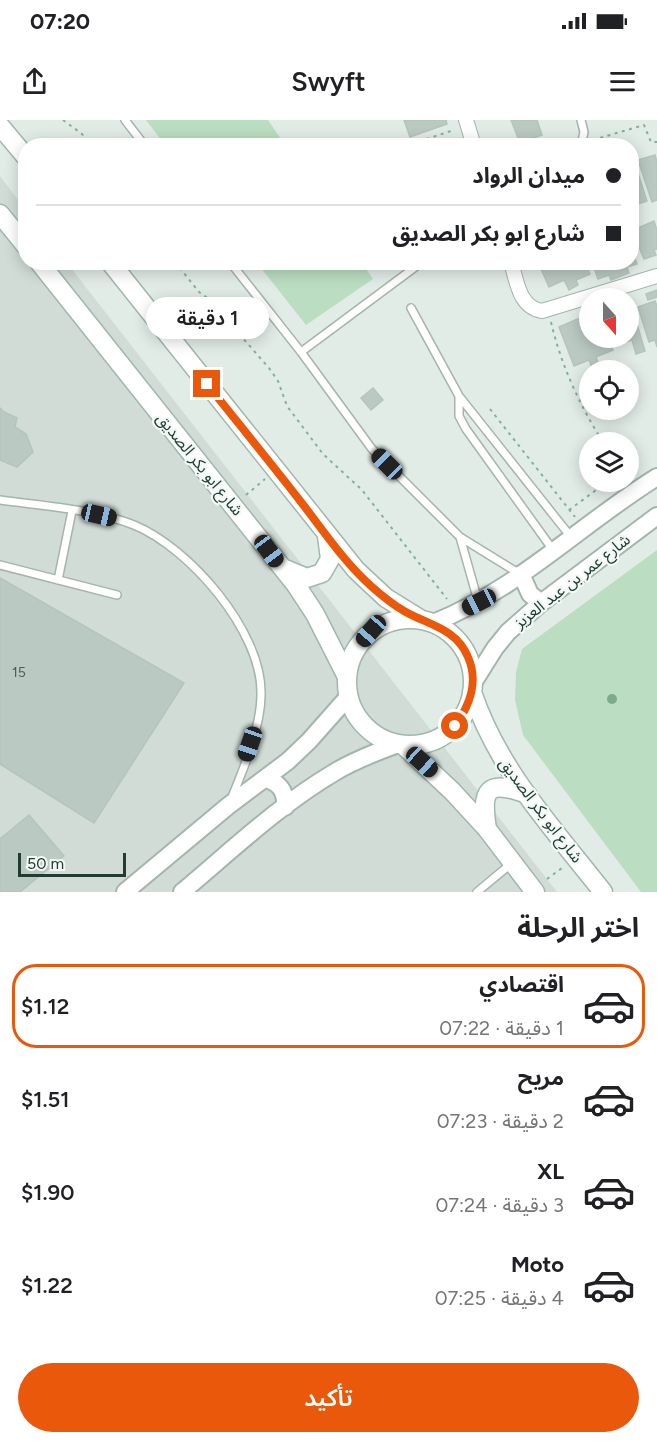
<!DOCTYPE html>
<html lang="ar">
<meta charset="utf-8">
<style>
:root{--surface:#fff;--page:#f6f6f6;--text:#202124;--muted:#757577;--line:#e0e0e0;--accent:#ea580c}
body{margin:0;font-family:Figtree,"Noto Sans Arabic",sans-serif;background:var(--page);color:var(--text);direction:rtl;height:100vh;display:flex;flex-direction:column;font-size:22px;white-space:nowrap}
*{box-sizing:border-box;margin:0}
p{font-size:20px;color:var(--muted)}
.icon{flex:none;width:33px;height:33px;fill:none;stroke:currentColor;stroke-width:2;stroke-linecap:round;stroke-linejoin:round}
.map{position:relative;height:772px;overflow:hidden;direction:ltr}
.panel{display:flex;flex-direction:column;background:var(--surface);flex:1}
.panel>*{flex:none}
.guide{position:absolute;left:18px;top:18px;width:621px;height:132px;border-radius:24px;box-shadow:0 3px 15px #0003;direction:rtl;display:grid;align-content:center;height:132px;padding:0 18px;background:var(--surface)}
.needle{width:39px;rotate:159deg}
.buttons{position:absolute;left:579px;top:168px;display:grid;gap:12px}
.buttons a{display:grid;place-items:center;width:60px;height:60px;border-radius:50%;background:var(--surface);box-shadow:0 3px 15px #0003;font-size:30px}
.scale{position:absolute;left:18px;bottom:15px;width:108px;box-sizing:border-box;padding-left:6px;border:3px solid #223c33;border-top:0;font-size:16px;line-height:21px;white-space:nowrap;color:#223c33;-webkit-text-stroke:4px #f2f8f5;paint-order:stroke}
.end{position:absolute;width:27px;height:27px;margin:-14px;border:8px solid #ea580c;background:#fff;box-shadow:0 0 0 3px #fff}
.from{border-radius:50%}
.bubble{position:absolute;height:42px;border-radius:21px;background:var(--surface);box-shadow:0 3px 15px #0003;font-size:20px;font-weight:600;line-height:42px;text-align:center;direction:rtl}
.car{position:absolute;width:18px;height:36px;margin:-18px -9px;border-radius:8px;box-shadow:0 0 4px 2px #0007;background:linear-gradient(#222 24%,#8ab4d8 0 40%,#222 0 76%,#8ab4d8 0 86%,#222 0)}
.guide b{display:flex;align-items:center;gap:21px;height:57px;font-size:22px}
.guide b+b{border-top:2px solid var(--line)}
.guide i{width:15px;height:15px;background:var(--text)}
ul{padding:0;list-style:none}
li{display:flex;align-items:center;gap:18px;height:84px;margin:0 12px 9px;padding:0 6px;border:3px solid transparent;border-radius:24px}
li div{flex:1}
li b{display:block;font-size:22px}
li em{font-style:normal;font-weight:600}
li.selected{border-color:var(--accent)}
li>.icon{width:54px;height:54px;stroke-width:1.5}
h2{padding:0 18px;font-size:27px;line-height:72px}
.cta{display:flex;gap:12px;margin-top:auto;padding:12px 18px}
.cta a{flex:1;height:69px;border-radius:36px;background:var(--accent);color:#fff;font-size:24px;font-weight:600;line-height:69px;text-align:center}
.status{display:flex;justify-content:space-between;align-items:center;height:42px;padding:0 30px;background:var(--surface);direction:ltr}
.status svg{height:16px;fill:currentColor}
header{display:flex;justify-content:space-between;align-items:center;height:78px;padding:0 18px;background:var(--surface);font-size:27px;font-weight:600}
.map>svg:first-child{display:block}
</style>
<div class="status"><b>07:20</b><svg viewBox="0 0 49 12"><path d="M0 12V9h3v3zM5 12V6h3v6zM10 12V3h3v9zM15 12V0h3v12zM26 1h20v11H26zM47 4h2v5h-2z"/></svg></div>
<header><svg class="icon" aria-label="menu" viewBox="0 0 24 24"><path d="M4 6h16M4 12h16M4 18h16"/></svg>Swyft<svg class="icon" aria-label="share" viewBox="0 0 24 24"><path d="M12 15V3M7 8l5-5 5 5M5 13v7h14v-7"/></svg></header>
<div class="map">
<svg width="657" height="772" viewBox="0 0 657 772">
<rect width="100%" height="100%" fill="#e2ece6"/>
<path fill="#d0dcd5" d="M0,56L25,89L26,142L67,143L557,772H0Z"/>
<path fill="#bbddc1" d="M146,0H268L285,25H165Z
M257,143H362L373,159L306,205Z
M657,430V772H641L523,615L515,580L516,552L522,529Z"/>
<path fill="#bac9c2" stroke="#b4c5bd" stroke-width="1.5" d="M404,0H446L447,4L410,17Z
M511,0H537L542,15L520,23Z
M655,35L657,42V80L652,82L638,40Z
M635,44L647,81L632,86V45Z
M654,101L657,110V129L654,130L656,135L644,139L636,120L639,119L636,109Z
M632,129L637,144L627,147L629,153L611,160L609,155L598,159L592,142H632Z
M538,142H585L590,154L576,160L578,165L569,170L564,160L549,167Z
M657,170V177L648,180L646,174Z
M655,181L657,186V227L655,220L649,222L638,187Z
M631,184L645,231L636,234L632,220L621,223L620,218H628V185Z
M580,198L582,203L590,201V218H608L613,230L596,237L599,245L592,248L589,240L574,246L559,207Z
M373,268L383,280L371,290L361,278Z
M0,288L4,292L17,298L15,307L26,314L33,332L17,347L0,340Z
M0,458L184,563L94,703L0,644Z
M29,695L64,736L20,772H0V719Z"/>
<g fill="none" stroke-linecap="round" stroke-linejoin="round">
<defs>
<path id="service" d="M125,0L145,26
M581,26L584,12L581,0
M230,142L301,232
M422,142L301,232L372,329L460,417L520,454
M411,188L459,276L571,417
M459,276V296L466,309L553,430
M0,380C44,386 93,389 134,405C190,428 261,511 261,572C262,604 244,648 232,677
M460,417L478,481
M0,445L117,475
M58,460L72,391
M477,772L512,743"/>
<path id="minor" d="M466,0L474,26
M511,142C517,162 519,187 542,191L657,156"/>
<path id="tertiary" d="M521,454L530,474L541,483
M433,503C517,470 581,404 657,357
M473,563L495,528L508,512L541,483L657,396
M266,659C280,663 286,672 285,687
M125,772L228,686L288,641L309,621L348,577
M182,772C231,731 279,685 335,652C355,640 376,632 398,624"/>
<path id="secondary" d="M0,6L26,37
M0,94L26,126
M39,142L296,465L315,494L346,555
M110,142L356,450L386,478L420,499
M285,449L307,458L322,453L330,439L327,416
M347 562a63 63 0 1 1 126 0a63 63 0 1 1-126 0Z
M472,572C498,650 553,708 603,772
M403,625L452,671L487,709L535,772
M487,709C481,670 486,659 527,674"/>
</defs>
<use href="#service" stroke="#a5b4ad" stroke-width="10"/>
<use href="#minor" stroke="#a5b4ad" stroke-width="16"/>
<use href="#tertiary" stroke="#a5b4ad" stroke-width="20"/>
<use href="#secondary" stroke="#a0b7ad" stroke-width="21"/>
<path stroke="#83af9d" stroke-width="2" stroke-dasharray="3 4.5" stroke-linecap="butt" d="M63,0L82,14L91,26
M593,20L644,5L651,22H657
M405,26L454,10
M175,142L199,172L220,187L226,199L269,248L278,261L287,286L323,334L362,370L447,479
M551,202C561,245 580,286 603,322
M490,289L575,397
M246,375L265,359
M569,390L607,362
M547,759L562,748"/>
<use href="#service" stroke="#fff" stroke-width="7"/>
<use href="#minor" stroke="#fff" stroke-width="14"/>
<use href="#tertiary" stroke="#fff" stroke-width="16"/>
<use href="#secondary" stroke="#fff" stroke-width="18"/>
</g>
<circle fill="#7ea98c" cx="612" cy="579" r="5"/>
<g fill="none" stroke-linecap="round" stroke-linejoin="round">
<path stroke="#ea580c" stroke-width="8" d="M207,264C238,303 270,342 301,382C323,410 344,442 371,466C381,475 392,484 404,491C428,505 456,508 468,537C479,562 470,585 455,606"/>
</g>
<g text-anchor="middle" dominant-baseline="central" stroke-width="4.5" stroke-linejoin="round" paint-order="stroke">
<g font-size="14" fill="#485f57">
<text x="19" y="552">15</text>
</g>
<g font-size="16" fill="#223c33" stroke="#f2f8f5">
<text transform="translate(200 344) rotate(51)">شارع ابو بكر الصديق</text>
<text transform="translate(572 461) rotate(-38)">شارع عمر بن عبد العزيز</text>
<text transform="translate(541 690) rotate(53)">شارع ابو بكر الصديق</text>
</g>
</g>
</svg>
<div class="buttons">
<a><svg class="needle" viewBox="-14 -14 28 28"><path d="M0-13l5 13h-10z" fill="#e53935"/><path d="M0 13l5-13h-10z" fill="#757577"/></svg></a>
<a><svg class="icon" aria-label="locate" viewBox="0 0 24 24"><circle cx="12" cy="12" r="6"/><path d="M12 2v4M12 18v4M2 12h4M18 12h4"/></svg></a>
<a><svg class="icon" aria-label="layers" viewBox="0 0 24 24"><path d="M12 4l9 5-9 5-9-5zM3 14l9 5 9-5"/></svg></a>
</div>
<div class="scale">50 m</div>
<i class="end from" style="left:455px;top:606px"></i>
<i class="end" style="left:207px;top:264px"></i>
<div class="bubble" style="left:146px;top:177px;width:123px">1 دقيقة</div>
<i class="car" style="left:387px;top:344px;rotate:315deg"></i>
<i class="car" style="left:99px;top:395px;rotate:103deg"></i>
<i class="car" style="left:269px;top:431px;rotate:143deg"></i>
<i class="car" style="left:479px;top:482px;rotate:243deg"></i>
<i class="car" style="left:371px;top:511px;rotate:221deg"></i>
<i class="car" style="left:250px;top:624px;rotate:199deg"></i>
<i class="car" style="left:422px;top:642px;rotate:132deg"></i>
<div class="guide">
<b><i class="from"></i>ميدان الرواد</b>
<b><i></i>شارع ابو بكر الصديق</b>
</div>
</div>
<section class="panel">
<h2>اختر الرحلة</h2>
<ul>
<li class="selected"><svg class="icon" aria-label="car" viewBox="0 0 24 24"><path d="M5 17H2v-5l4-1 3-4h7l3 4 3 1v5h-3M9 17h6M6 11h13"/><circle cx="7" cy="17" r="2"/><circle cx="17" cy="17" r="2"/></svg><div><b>اقتصادي</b><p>1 دقيقة · 07:22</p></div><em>$1.12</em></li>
<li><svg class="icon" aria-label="car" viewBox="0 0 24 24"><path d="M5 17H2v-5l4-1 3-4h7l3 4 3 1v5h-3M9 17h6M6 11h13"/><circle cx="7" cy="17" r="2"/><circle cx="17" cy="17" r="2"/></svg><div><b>مريح</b><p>2 دقيقة · 07:23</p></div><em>$1.51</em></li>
<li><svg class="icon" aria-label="car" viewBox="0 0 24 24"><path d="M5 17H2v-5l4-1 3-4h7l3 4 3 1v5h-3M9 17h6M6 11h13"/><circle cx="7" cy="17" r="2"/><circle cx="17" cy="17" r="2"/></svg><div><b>XL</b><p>3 دقيقة · 07:24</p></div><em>$1.90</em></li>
<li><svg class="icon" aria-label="car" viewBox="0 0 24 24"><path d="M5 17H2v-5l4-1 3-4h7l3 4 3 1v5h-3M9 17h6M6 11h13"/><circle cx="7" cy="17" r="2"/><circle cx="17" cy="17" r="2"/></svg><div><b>Moto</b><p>4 دقيقة · 07:25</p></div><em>$1.22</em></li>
</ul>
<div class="cta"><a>تأكيد</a></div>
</section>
